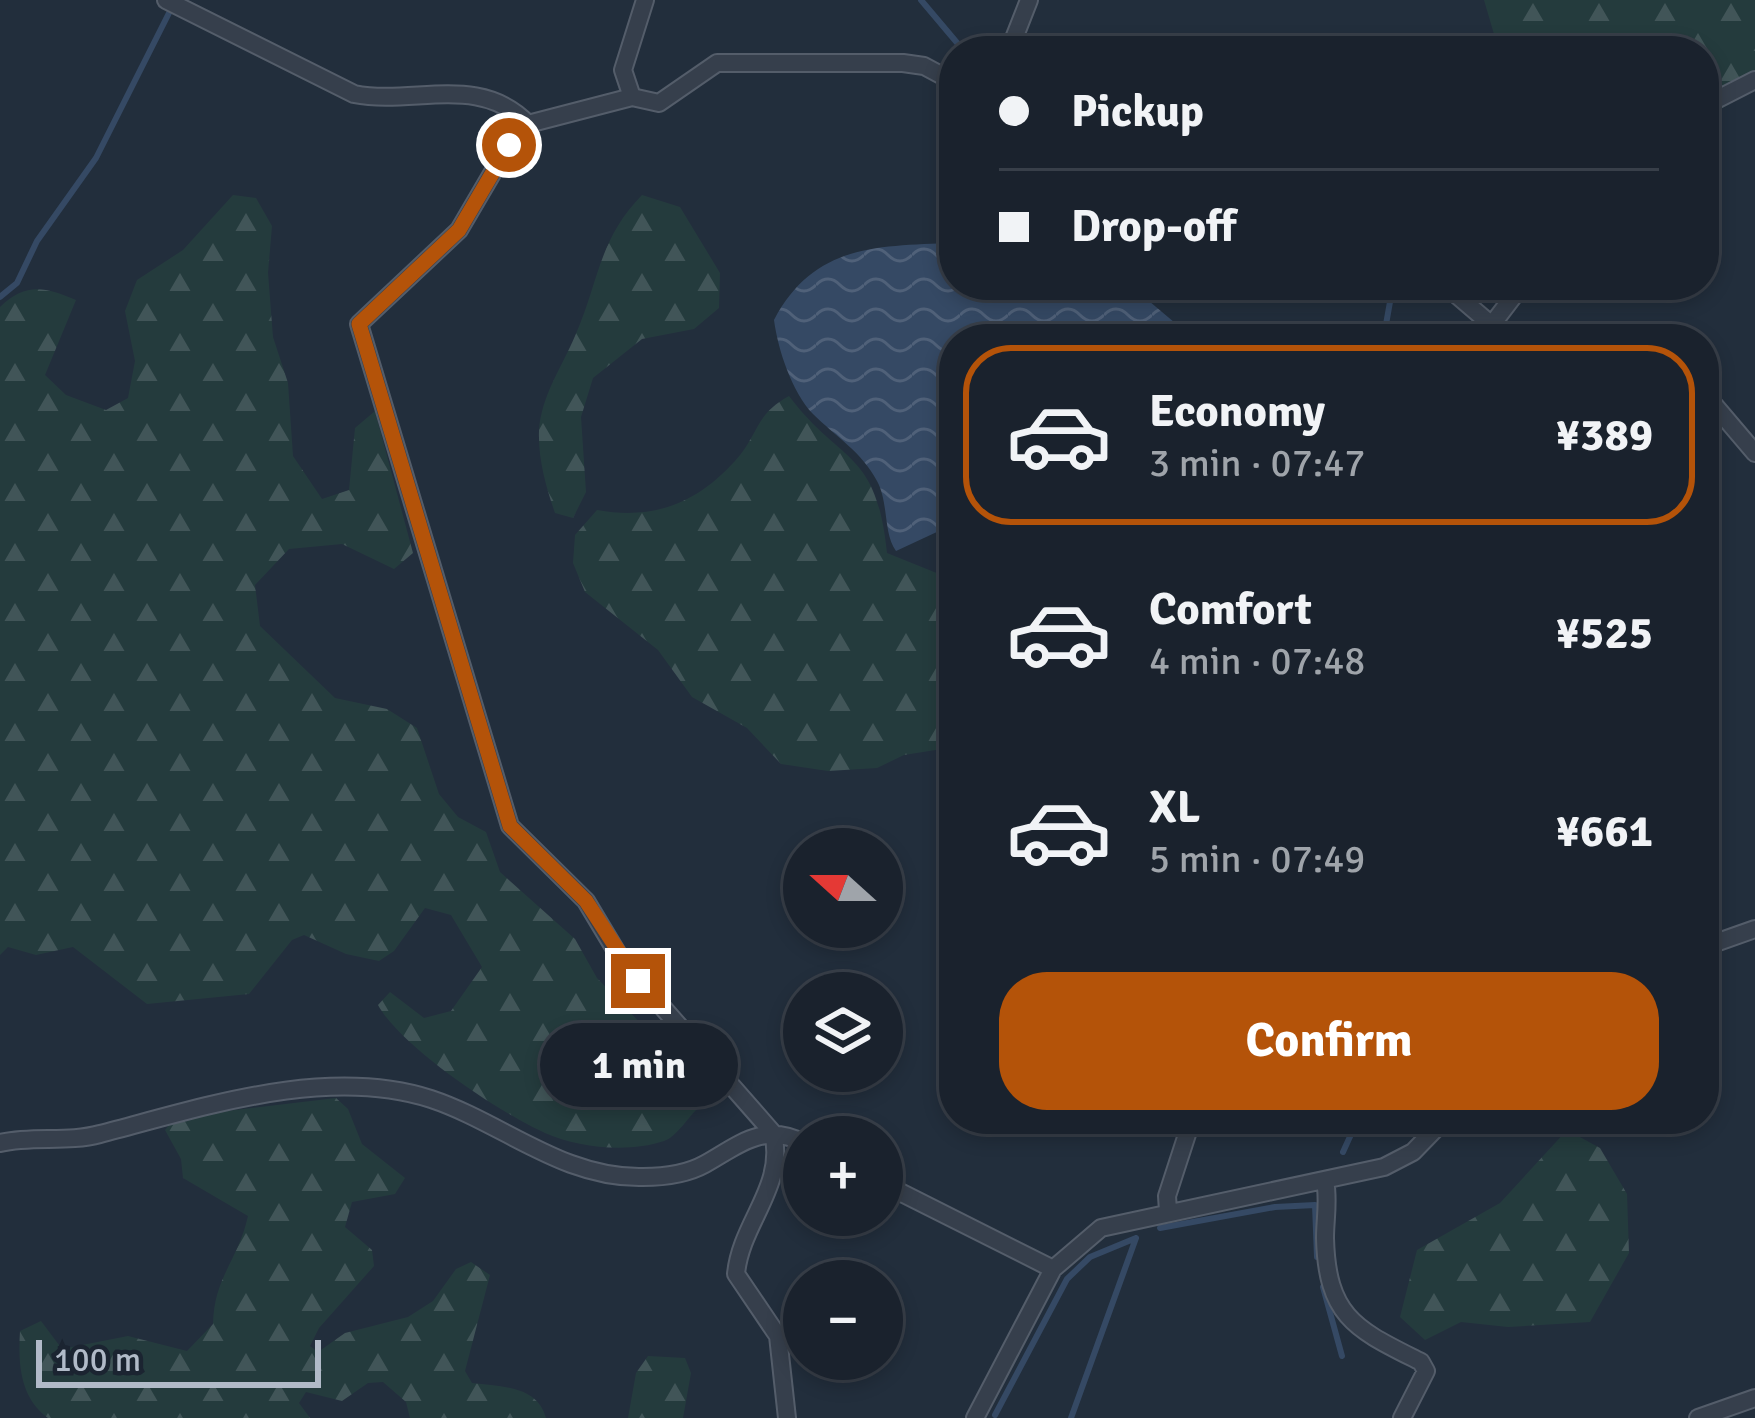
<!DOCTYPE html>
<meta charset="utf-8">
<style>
:root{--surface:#1a222d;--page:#272f39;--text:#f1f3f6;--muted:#9fa4aa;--line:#383f49;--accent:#b45309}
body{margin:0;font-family:Signika,sans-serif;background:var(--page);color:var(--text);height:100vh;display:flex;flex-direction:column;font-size:45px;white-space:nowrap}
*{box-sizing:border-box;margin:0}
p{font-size:39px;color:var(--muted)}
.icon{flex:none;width:66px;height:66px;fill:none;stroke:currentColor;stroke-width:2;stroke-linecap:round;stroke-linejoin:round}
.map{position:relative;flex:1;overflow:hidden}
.side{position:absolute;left:939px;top:324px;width:780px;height:810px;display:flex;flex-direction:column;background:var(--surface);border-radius:48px;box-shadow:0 6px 18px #0003,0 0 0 3px var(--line)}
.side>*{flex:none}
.guide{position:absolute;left:939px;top:36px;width:780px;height:264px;border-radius:48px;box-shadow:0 6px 18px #0003,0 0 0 3px var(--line);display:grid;align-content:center;height:264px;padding:0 60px;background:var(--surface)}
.needle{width:78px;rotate:291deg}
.controls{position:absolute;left:783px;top:828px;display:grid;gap:24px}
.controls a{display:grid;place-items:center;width:120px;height:120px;border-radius:50%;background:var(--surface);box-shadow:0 6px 18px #0003,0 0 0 3px var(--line);font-size:60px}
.scale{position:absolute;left:36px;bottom:30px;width:285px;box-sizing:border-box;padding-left:12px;border:6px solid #b1bac8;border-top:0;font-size:33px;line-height:42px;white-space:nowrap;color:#b1bac8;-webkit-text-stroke:9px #1b2431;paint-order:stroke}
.end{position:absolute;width:54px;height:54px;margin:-27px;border:15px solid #b45309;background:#fff;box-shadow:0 0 0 6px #fff}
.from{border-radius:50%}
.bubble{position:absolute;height:84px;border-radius:42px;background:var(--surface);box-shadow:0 6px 18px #0003,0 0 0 3px var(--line);font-size:39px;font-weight:800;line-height:84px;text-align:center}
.guide b{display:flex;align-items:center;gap:42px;height:114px;font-size:45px}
.guide b+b{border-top:3px solid var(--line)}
.guide i{width:30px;height:30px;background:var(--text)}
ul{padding:21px 0 0;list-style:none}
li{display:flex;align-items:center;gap:36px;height:180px;margin:0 24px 18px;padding:0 36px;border:6px solid transparent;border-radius:48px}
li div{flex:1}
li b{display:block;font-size:45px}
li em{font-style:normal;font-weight:800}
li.selected{border-color:var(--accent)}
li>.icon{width:108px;height:108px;stroke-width:1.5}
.primary-button{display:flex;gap:24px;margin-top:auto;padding:24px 60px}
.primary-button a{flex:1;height:138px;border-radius:48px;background:var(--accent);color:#fff;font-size:48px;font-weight:800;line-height:138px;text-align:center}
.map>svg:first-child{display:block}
</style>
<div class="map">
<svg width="1755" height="1418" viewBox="0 0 1755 1418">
<defs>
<pattern id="forest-firs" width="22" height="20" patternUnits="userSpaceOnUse" patternTransform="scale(3)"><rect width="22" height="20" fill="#243b3d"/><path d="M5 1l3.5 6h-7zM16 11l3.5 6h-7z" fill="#415558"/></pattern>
<pattern id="water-waves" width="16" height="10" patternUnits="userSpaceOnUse" patternTransform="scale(3)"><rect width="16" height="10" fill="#354964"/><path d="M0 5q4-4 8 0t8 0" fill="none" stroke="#506179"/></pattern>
</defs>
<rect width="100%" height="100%" fill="#222e3c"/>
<path fill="url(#forest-firs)" d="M1484,0H1755V89L1704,119V51H1499Z
M233,195L256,198L272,226L268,273L273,337L288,383L293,456L322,499L349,490L355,428L375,411L413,553L394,569L342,544L289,549L255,585L260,626L335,698L387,709L417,728L439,794L458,817L486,832L500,872L575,939L597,978L698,1083L697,1109C687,1119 676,1137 664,1141C628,1153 579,1148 545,1133C500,1113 401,1047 378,1005L390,992L424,1018L451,1011L482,967L451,915L425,908L394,951L379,961L346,954L304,935L292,940L249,994L147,1004L73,947L36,955L8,947L0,955V307C26,282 45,287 76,300L45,375L66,395L106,410L128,398L135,361L125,311L137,280L183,250Z
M642,195L680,207L720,273L719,308L694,329L642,339L593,378L581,417L586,492L573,518L555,513C546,487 538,459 539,431C541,396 562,367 575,336C599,282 598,240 642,195Z
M789,396C842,466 876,448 887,553L944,576L954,628V742L948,748L904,755L877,768L828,771L781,764L747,728L692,697L658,650L585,592L573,563L575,535L597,510C653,520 696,504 735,461C759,435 754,415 789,396Z
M336,1098L348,1109L362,1144L405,1178L395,1194L352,1202L345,1227L372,1250L374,1266L319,1328L310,1346L318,1352L345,1333L408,1317L433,1301L456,1269L471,1262L490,1275L465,1371L472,1383C501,1387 537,1385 546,1418H410L406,1402L383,1382L368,1383L342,1401L306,1392L299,1403L310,1418H48C20,1398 18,1364 20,1331L41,1321L62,1349L128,1336L187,1351L213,1324C214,1277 238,1261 248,1216L183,1178L181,1159L165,1130L176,1117Z
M1567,1130L1600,1148L1627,1194L1629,1253L1590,1322L1508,1327L1461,1322L1425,1340L1400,1317L1417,1250L1500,1203Z
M648,1356L685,1358L691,1373L683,1418H628L636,1373Z"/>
<path fill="url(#water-waves)" d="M954,243V285H1130L1194,339H954V524L896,551C883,533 889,503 877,481C862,452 835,436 813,414C792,392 778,350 774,320C814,244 877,246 954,243Z"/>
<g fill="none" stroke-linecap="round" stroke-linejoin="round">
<path stroke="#354964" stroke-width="6" d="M921,0L964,51
M0,297L17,283L37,241L96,158L171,9
M1391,339L1385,330L1393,285
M1343,1152L1358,1119
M1160,1228L1275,1207L1315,1205L1317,1257
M1323,1287L1342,1356
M995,1415L1067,1279L1090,1257L1136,1238
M1071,1418L1136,1238"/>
<defs>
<path id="minor" d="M166,0L354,94C414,106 479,73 528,124
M1009,51L1029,0
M632,97L623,70L645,0
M1704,106L1755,80
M1445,285L1508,339
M1481,339L1522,285
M1704,393L1755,453
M1704,947L1755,929
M0,1143C32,1135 68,1143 100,1134C201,1108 326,1065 431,1099C503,1123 563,1179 643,1177C663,1177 687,1174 705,1164C739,1145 763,1122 804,1143
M1325,1181C1329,1200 1325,1219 1325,1238C1327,1319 1358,1330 1421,1362L1426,1371L1402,1418
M882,1183L1053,1269
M1168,1211L1167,1196L1192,1119
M787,1418L778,1336L736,1274C741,1222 786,1187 773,1133L622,961L586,901L510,826L359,324L459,230L517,131L528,124L632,97L659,103L717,63H903L924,66L954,82
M975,1418L1053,1269L1101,1228L1384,1167L1413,1152L1445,1119
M1698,1418L1755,1398"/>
</defs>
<use href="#minor" stroke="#545d6a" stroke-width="20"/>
<use href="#minor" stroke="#363f4c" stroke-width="16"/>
</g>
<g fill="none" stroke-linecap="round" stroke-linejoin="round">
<path stroke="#b45309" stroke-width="15" d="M509,145L459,230L359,324L510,826L586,901L638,981"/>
</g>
</svg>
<div class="controls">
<a><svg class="needle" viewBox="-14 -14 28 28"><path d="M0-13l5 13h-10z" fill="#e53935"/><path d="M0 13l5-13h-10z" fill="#9fa4aa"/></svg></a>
<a><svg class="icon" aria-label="layers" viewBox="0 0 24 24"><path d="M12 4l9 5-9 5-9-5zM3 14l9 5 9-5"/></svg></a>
<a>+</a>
<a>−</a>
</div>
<div class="scale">100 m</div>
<i class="end from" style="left:509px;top:145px"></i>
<i class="end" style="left:638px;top:981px"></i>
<div class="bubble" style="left:540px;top:1023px;width:198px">1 min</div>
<div class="guide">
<b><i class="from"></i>Pickup</b>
<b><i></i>Drop-off</b>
</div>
<section class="side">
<ul>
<li class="selected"><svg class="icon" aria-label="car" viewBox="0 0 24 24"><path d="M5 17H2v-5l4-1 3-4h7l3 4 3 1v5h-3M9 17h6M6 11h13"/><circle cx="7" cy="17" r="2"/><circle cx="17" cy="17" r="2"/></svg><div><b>Economy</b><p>3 min · 07:47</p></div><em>¥389</em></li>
<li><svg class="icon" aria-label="car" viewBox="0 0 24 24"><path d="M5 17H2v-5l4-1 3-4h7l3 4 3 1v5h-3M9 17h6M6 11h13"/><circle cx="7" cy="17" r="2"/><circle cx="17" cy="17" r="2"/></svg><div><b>Comfort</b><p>4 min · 07:48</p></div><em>¥525</em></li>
<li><svg class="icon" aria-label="car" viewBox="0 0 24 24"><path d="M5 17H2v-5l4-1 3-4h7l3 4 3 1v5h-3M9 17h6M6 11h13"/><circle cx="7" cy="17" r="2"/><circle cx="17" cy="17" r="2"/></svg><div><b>XL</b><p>5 min · 07:49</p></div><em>¥661</em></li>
</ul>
<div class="primary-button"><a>Confirm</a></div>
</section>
</div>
